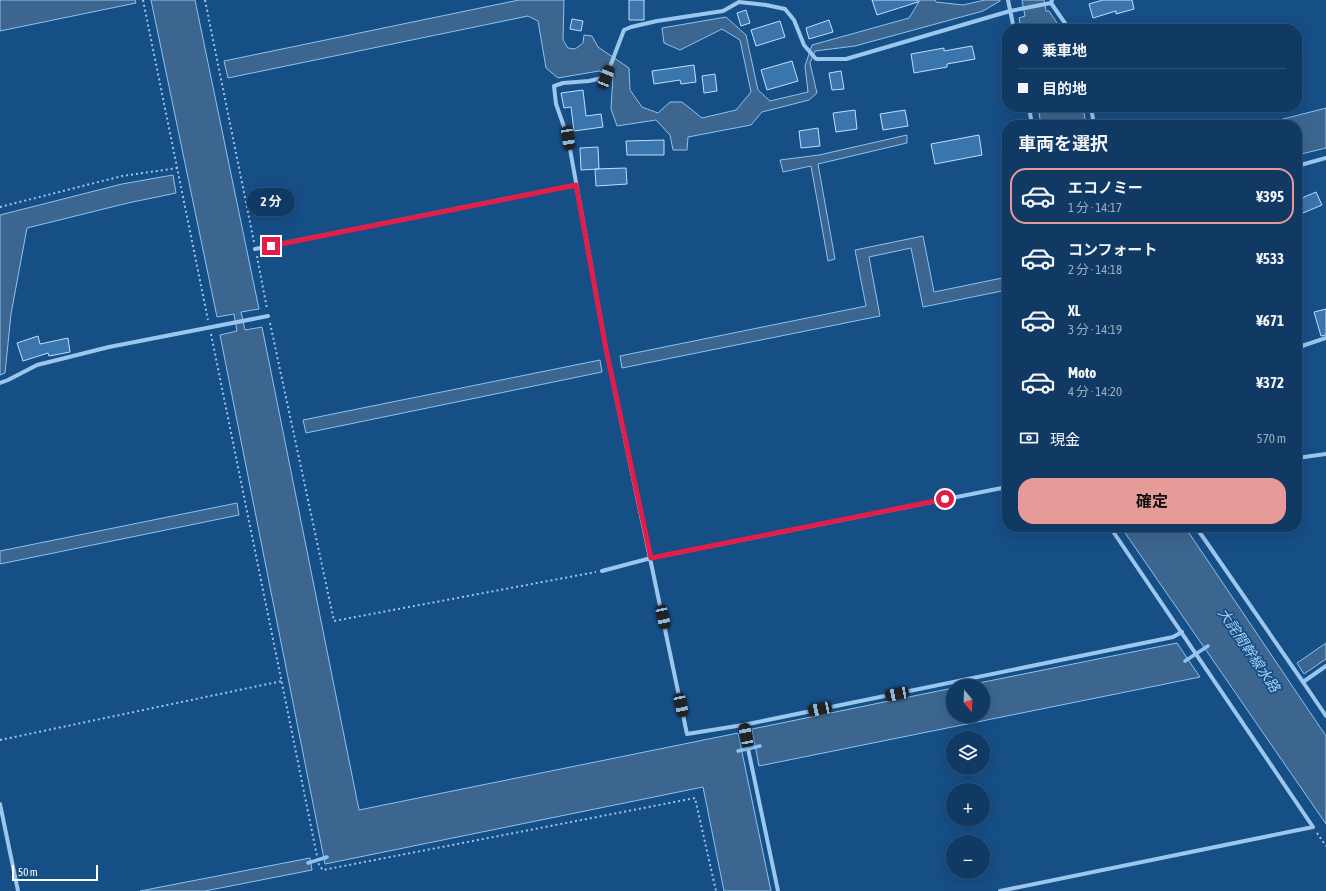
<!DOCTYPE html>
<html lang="ja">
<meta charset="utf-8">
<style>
:root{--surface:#103a64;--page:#1e456d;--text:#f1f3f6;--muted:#9cadbf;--line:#305478;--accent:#e69b98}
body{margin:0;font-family:"Asap Condensed","Noto Sans JP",sans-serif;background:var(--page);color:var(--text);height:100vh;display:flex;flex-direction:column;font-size:15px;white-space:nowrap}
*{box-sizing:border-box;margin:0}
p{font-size:13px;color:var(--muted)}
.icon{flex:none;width:22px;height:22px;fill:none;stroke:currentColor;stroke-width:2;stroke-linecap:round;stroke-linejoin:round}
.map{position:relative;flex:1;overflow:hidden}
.details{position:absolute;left:1002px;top:120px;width:300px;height:412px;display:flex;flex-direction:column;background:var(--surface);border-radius:16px;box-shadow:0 4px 16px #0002,0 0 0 1px var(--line)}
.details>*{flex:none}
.guide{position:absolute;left:1002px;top:24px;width:300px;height:88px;border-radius:16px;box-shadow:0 4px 16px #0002,0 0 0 1px var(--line);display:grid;align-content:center;height:88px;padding:0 16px;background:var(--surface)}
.needle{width:26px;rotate:161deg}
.buttons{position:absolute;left:946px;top:679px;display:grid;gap:8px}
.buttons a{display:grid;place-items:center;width:44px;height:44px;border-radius:50%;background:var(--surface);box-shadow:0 4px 16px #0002,0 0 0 1px var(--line);font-size:20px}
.scale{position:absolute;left:12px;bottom:10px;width:86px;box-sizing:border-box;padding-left:4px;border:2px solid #fff;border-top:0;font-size:11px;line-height:14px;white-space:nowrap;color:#fff;-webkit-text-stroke:3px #164e86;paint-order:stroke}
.end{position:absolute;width:18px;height:18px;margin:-9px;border:5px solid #e11d48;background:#fff;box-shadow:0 0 0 2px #fff}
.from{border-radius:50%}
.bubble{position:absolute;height:28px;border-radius:14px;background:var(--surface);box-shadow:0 4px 16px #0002,0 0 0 1px var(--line);font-size:13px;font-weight:700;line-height:28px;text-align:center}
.car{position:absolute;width:12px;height:24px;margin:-12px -6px;border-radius:5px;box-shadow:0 0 3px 1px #0007;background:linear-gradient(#222 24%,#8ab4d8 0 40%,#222 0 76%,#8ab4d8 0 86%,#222 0)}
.guide b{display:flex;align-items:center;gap:14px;height:38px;font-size:15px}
.guide b+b{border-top:1px solid var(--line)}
.guide i{width:10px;height:10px;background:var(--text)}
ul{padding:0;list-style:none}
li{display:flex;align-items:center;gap:12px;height:56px;margin:0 8px 6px;padding:0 8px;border:2px solid transparent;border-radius:16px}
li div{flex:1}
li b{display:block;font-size:15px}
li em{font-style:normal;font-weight:700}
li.selected{border-color:var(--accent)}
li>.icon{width:36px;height:36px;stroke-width:1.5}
h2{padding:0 16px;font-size:18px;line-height:48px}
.pay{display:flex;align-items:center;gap:10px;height:44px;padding:0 16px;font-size:15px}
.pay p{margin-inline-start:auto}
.action{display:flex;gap:8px;margin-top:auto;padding:8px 16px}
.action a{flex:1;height:46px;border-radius:16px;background:var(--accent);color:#111;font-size:16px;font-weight:700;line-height:46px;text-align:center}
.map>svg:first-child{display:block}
</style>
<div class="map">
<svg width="1326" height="891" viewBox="0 0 1326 891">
<rect width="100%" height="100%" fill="#164e86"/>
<path fill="#3c668f" stroke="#8dc2f1" d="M0,0H135L136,3L0,31Z
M151,0H195L259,309L241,312L245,330L262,327L359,810L738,733L771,891H724L703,787L325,864L220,335L237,331L234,314L217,317Z
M519,0H564L563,40L568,48L575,49L583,43L584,35L592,36L598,47L629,68L630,90L642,107L658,113L670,102H682L702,118L736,110L751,92L740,40L722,29L680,50L664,43L662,28L726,17L746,35L758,90L770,101L808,92L805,66L812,45L909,18L920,0H935L936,2L963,5L985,0H1000V1L983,11L855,46L815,51L810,63L817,93L809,100L762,112L751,125L688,137L687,150H673L670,135L656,120L617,126L611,109L613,75L599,71L558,78L546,68L538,21L528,16L228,78L224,61Z
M1022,0H1044L1046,11H1049L1061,29H1021L1019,18L1025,16Z
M1038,107H1083L1086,125H1041Z
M1326,108V148L1297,155V125H1260Z
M907,135V143L818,164L835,259L828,261L811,166L783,172L780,160L819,155Z
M173,175L176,193L128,203L27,228L11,314L5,373L0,375V215L122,184Z
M923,236L934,292L1007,277V290L923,307L911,248L869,257L880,316L622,368L620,356L866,306L855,250Z
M600,360L602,372L306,433L303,420Z
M237,503L239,515L0,564V551Z
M1121,527H1185L1326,736V824Z
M1177,643L1200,677L759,766L752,729L953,688V716H983V686H964Z
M1326,643V659L1304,674L1297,663Z
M310,858L312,870L205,891H140Z"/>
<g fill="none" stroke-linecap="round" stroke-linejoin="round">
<path stroke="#8dc2f1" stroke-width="3.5" d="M1185,661L1208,646
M738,751L760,746
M308,863L327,857"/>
</g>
<path fill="#3a75ae" stroke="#c1defa" d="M629,0H644V20H629Z
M872,0H918V2L877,15Z
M1103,0H1132L1134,9L1116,14V11L1093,18L1089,4Z
M746,10L750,23L741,26L737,13Z
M572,19L583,21L581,31L570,29Z
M829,20L833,32L809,39L806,28Z
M780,21L785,37L756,46L751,30Z
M972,46L975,59L947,64V67L914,73L911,54L944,48V51Z
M792,61L798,81L767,90L761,70Z
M694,65L696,82L681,84L680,80L654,84L652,71Z
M841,71L844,89L832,90L829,73Z
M715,74L717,91L704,93L702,76Z
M583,90L586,116L601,114L603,127L574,131L571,107L564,108L561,93Z
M855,110L857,129L836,132L833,113Z
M905,110L908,126L883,130L880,114Z
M818,128L820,146L801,148L799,131Z
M979,135L982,155L935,164L931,144Z
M664,140V155H627L626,141Z
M598,147L599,169L581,170L580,148Z
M626,168L627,184L596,186L595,169Z
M1316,192L1322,205L1303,213L1297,200Z
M1326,309V335L1321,336L1314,312Z
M38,336L40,344L68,338L70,352L49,356L48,353L23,361L17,343Z"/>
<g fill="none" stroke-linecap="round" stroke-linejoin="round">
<path stroke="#9bc6ee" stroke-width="2" stroke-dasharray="2 3" stroke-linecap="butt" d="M143,0L208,320
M205,0L254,242
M0,207L122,176L178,168
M257,256L267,309
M270,323L334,621L596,572
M211,334L317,856L319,865L323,870L695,798L716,891
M0,740L282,681
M1317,833L1326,846"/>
<path stroke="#9bc6ee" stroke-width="4" d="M1008,0L1014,29
M1052,0L1051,3L1069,29
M1029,107L1032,125
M1091,107L1094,125
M1297,166L1326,158
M255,249L576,185
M1297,331L1302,346L1326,338
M0,383L8,380L37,365L109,347L268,316
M1297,458L1326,454
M1196,527L1303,682L1326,666
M602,571L651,558L1007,487
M1303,682L1326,716
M743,725L1173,637L1182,632
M0,804L18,891
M778,891L743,725L687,734L606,349L568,138L556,104L554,86L563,83L589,81L606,77L624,30L631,27L657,21L723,11L739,2L766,5L785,9L794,20L804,45L816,59H846L1010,11L1051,3
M1000,891L1313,827L1110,527"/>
</g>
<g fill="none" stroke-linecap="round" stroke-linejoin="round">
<path stroke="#e11d48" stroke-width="5" d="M271,246L576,185L606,349L651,558L945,499"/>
</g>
<g text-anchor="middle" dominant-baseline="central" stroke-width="3.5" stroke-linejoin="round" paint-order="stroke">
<g font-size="14" font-style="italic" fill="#a7d0f5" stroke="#164e86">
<text transform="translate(1249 650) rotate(56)">大詫間幹線水路</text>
</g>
</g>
</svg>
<div class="buttons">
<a><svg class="needle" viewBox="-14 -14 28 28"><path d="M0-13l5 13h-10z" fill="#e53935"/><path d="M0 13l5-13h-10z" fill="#9cadbf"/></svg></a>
<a><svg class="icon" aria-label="layers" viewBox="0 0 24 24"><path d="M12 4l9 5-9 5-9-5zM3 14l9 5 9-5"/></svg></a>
<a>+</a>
<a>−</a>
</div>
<div class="scale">50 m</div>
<i class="end from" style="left:945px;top:499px"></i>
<i class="end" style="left:271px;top:246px"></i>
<div class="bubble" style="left:247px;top:188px;width:48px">2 分</div>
<i class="car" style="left:606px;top:77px;rotate:22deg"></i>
<i class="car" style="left:568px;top:138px;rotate:171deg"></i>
<i class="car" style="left:663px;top:617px;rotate:168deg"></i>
<i class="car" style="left:897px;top:694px;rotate:259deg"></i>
<i class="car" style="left:681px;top:705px;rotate:168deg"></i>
<i class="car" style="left:820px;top:709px;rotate:258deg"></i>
<i class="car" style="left:746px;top:735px;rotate:349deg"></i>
<div class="guide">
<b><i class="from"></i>乗車地</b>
<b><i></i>目的地</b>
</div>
<section class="details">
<h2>車両を選択</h2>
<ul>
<li class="selected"><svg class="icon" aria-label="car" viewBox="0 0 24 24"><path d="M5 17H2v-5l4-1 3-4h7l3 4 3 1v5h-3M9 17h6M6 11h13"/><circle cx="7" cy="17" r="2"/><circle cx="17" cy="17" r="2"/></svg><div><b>エコノミー</b><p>1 分 · 14:17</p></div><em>¥395</em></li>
<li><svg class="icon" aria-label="car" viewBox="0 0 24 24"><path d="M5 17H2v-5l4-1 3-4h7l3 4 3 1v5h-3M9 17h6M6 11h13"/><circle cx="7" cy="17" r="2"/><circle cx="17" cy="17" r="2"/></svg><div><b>コンフォート</b><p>2 分 · 14:18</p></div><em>¥533</em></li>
<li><svg class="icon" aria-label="car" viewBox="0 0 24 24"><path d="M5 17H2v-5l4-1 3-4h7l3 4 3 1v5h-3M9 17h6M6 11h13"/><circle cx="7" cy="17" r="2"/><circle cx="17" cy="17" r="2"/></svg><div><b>XL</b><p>3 分 · 14:19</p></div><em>¥671</em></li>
<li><svg class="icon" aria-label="car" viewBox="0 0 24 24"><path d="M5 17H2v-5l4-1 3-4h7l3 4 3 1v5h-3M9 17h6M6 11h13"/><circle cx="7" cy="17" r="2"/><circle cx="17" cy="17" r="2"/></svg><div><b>Moto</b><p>4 分 · 14:20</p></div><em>¥372</em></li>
</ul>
<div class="pay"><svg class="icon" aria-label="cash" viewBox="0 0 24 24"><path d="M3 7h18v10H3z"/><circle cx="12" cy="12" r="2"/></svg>現金<p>570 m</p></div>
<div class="action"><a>確定</a></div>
</section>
</div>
